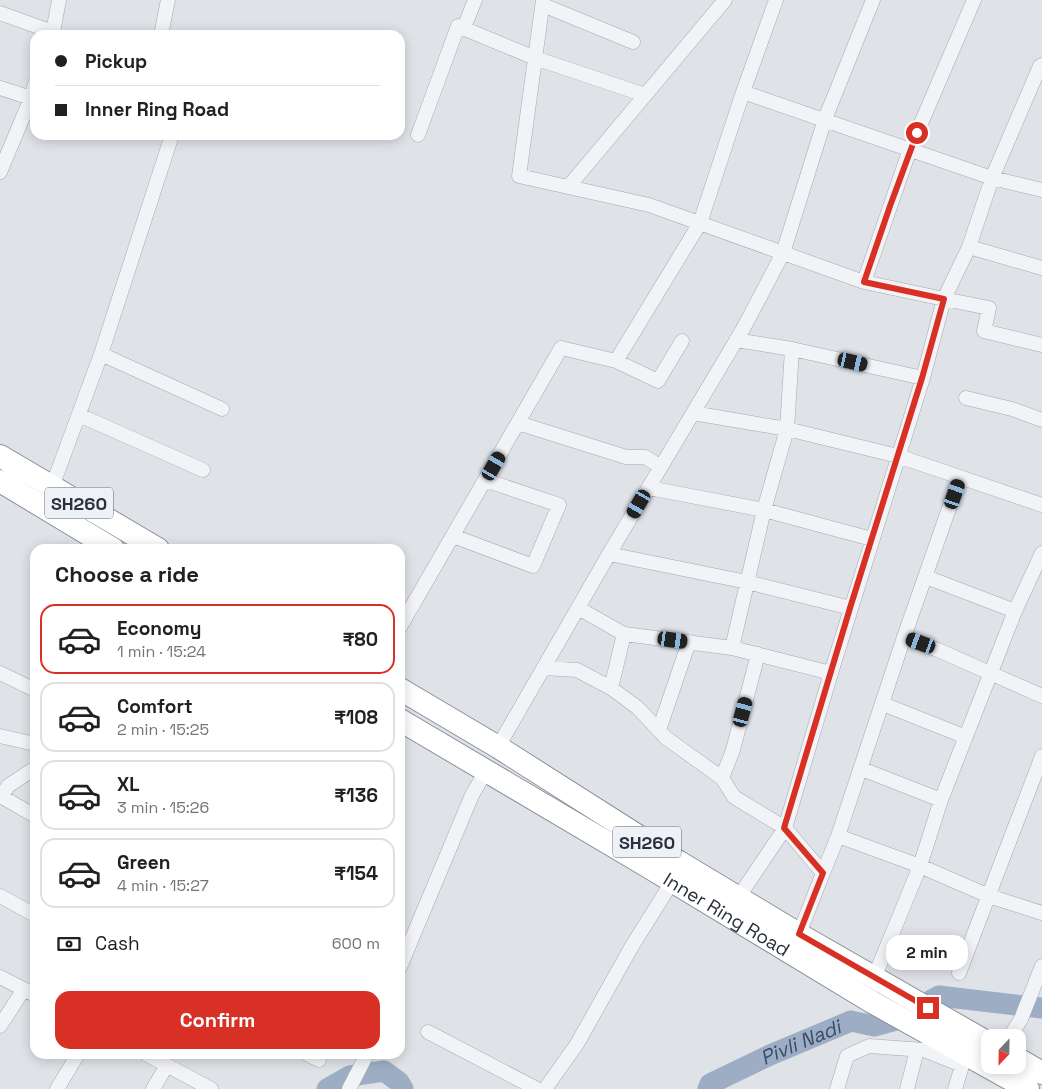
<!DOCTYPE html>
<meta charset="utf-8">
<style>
:root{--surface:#fff;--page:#f6f6f6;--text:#202124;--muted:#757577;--line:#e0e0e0;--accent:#d93025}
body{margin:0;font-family:"Space Grotesk",sans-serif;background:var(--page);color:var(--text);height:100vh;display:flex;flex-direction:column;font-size:19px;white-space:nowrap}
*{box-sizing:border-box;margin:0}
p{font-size:16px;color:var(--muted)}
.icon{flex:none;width:28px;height:28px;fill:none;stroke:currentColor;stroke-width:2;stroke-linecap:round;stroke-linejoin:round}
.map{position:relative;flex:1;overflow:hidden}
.panel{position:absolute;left:30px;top:544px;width:375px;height:515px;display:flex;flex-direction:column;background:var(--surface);border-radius:15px;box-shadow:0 2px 12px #0003}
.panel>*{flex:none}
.banner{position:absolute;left:30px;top:30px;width:375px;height:110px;border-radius:15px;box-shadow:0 2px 12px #0003;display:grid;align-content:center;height:110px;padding:0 25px;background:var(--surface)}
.needle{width:32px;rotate:202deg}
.fabs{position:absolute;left:981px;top:1029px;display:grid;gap:10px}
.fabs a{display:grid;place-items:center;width:45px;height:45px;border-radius:10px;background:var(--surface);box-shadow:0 2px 12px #0003;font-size:25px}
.end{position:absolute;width:22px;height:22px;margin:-11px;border:6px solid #d93025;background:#fff;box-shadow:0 0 0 2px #fff}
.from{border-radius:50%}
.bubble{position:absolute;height:35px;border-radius:15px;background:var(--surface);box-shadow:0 2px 12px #0003;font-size:16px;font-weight:600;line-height:35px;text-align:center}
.car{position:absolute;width:15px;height:30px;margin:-15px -8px;border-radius:6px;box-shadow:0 0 4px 1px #0007;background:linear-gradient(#222 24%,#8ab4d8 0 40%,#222 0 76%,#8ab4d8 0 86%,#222 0)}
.banner b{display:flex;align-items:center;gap:18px;height:48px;font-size:19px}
.banner b+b{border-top:1px solid var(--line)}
.banner i{width:12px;height:12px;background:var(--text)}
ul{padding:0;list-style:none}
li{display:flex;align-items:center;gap:15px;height:70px;margin:0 10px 8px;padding:0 15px;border:2px solid var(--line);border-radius:15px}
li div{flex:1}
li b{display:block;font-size:19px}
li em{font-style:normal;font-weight:600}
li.current{border-color:var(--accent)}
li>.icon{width:45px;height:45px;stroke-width:1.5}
h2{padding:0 25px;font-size:22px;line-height:60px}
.pay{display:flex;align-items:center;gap:12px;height:55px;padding:0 25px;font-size:19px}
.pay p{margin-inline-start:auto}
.action{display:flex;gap:10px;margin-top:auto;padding:10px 25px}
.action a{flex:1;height:58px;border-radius:15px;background:var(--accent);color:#fff;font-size:20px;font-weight:600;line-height:58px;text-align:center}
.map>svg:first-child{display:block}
</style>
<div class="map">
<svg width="1042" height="1089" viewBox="0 0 1042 1089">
<rect width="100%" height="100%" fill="#dfe2e7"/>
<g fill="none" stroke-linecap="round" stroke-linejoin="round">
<g stroke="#9daec4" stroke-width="21">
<path d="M327,1089L350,1076L384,1071L399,1082L403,1089"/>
<path id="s1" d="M708,1089L710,1084L770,1055L851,1021L874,1026L896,1020L939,996L1042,1008"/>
</g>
<defs>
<path id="minor" d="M543,5L633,42
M0,13L53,32L59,0
M467,20L475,0
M161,35L168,0
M1042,65L1040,66L992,178L1042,190
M0,88L31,98L35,84
M743,92L776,0
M418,135L458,26L535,58L645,95
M0,172L31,98
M569,186L725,0
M969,247L1042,268
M864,282L910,149L974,0
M736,340L792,349L923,378
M101,354L172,135
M616,361L658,381L682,341
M966,398L1012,409L1042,420
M693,413L787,429L898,456L1042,505
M79,415L203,470
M518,423L626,457H645L661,467
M960,477L904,637L838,836L920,866L989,896L1042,913
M52,487L101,354L222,409
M649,488L764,510L872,539
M453,536L533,566L559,505L485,480
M609,554L747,582L851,608
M926,577L1015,611
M578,608L624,634L732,648L831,673
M400,627L561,348L616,361L700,223L743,92L992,178L969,247L944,299L864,282L649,205L519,176L543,0
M624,634L611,688L638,708L666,738L722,778L734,797L785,828L823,873L799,934
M904,637L938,650L1042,696
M732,648L764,510L787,429L792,349
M543,668L577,670L611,688
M0,673L35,690
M883,704L966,737
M659,730L689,642
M0,736L35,744
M498,747L609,554L743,329L783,253L825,119L873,0
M35,768L8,786L4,792V798L35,816
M862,769L941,800
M722,778L733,750L758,654
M823,873L838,836
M0,896L35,915
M738,898L785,828L831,673L923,378L944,299L989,308L984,331L1042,345
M400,967L472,795L486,771
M959,973L1042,756
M0,977L35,995
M874,978L920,866L941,800L1015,611L1042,553
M0,1026L24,989
M428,1032L537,1089
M1009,1038L1021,1019L1042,966
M146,1054L211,1089
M307,1054L319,1060
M57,1089L78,1054
M153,1089L167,1065
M349,1089L367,1054
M545,1089L577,1044L632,946L672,882
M837,1089L847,1056L869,1046L924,1050L962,1065
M907,1089L917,1050
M955,1089L964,1059"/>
<g id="trunk">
<path d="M0,456L158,549"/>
<path d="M0,481L113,549"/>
<path d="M400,689L498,747L679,862L807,939L990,1044"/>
<path id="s2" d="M400,720L647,866L872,1002L1028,1089"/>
<path d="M1018,1059L1042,1073"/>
</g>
</defs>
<use href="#minor" stroke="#a5a9b1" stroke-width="15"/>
<use href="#trunk" stroke="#888f9c" stroke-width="24"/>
<use href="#minor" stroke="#f2f3f6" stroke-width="14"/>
<use href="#trunk" stroke="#fff" stroke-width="22"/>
</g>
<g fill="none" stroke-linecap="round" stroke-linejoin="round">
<path stroke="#d93025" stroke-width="6" d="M917,133L890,206L864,282L944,299L922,378L850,608L784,828L823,873L799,934L928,1008"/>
</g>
<g text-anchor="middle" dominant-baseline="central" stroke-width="4" stroke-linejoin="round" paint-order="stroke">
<g fill="#eef1f5" stroke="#656a74" stroke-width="1">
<rect x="45" y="487.5" width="68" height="31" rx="4"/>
<rect x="613" y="826.5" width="68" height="31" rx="4"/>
</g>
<g font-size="18" font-weight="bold" fill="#2a303d">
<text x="79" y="503">SH260</text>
<text x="647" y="842">SH260</text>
</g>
<g font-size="19" fill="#2a303d" stroke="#eef1f5">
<text stroke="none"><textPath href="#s2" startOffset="380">Inner Ring Road</textPath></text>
</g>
<g font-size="20" font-style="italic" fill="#384c6c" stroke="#eef1f5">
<text stroke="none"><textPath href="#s1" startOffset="105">Pivli Nadi</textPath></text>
</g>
</g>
</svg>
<div class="fabs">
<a><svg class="needle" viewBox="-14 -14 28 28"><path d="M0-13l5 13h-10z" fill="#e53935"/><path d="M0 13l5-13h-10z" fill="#757577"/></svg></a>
</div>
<i class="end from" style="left:917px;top:133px"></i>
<i class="end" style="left:928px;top:1008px"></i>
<div class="bubble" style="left:886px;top:935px;width:82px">2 min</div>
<i class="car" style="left:853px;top:362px;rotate:103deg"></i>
<i class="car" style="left:494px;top:466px;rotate:30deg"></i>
<i class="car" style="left:955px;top:494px;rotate:19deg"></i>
<i class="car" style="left:639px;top:504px;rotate:210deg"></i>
<i class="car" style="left:673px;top:640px;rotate:98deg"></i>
<i class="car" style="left:921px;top:643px;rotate:290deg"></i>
<i class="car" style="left:743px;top:712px;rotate:15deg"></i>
<div class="banner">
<b><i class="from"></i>Pickup</b>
<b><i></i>Inner Ring Road</b>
</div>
<section class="panel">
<h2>Choose a ride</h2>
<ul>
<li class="current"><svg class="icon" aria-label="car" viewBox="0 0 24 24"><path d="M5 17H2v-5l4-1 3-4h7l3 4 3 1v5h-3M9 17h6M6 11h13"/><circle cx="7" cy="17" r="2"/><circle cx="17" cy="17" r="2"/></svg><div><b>Economy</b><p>1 min · 15:24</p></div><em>₹80</em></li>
<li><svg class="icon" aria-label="car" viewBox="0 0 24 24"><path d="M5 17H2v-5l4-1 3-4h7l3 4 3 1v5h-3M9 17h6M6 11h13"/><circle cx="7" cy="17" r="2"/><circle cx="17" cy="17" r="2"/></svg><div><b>Comfort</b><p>2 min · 15:25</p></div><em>₹108</em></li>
<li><svg class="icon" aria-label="car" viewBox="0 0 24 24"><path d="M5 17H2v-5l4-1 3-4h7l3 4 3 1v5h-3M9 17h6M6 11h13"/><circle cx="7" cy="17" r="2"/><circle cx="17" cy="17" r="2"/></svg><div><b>XL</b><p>3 min · 15:26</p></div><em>₹136</em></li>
<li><svg class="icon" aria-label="car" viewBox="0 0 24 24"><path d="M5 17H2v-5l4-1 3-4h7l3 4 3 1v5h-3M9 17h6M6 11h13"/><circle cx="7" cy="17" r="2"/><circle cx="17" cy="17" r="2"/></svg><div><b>Green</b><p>4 min · 15:27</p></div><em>₹154</em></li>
</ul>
<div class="pay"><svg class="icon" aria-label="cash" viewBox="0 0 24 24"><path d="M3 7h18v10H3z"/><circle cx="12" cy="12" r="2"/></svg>Cash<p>600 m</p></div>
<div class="action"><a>Confirm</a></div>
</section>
</div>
